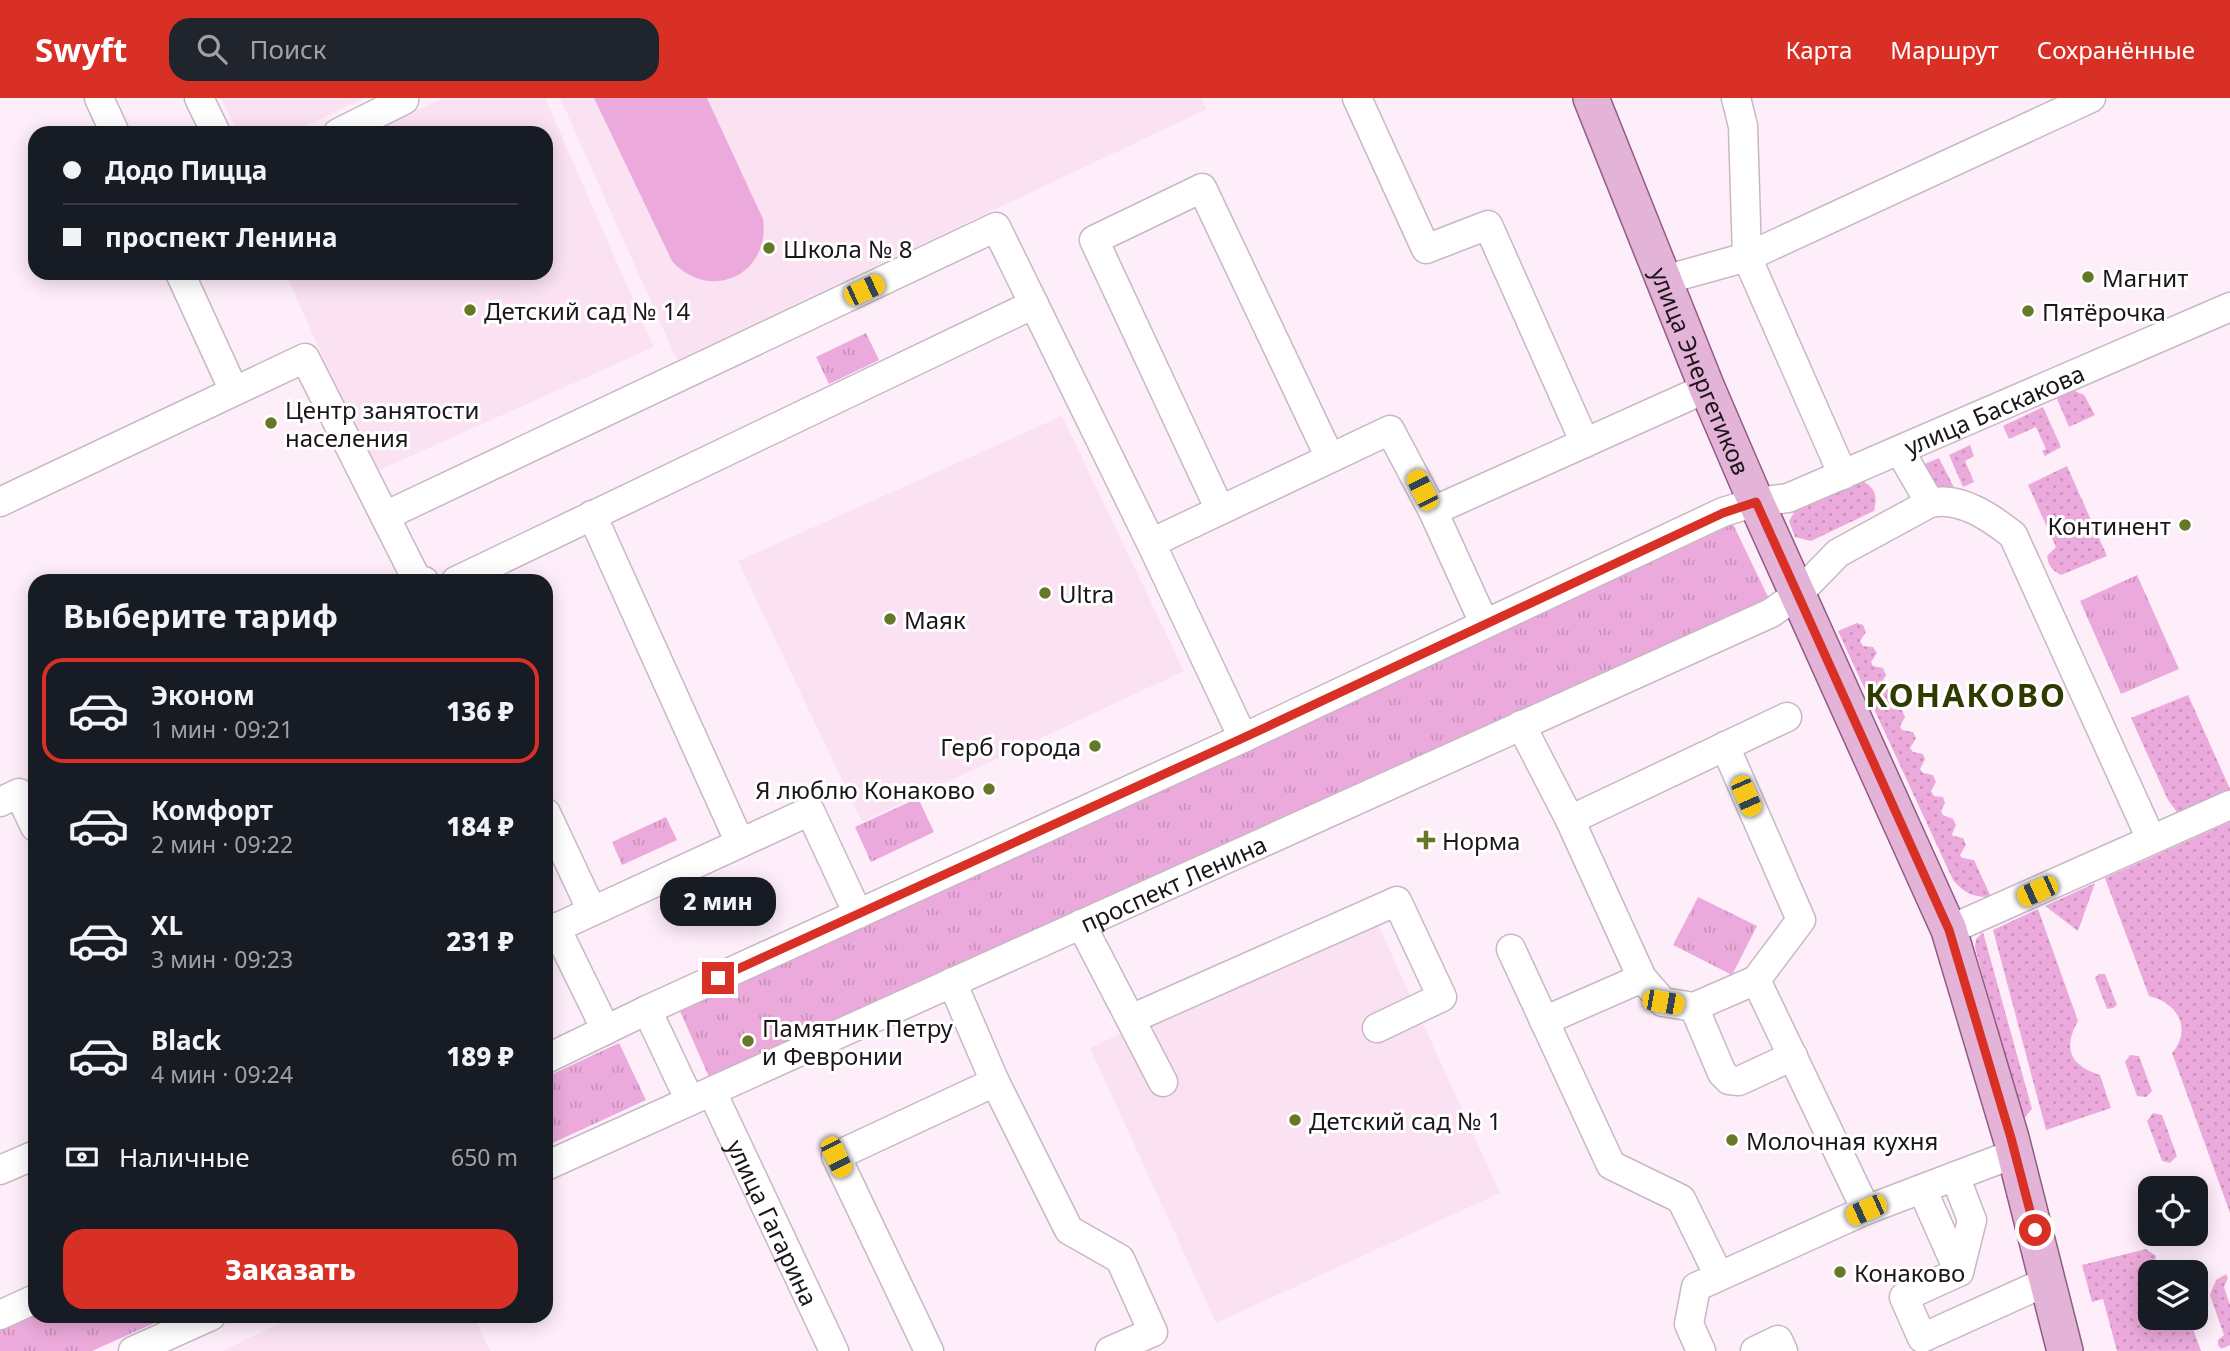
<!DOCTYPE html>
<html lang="ru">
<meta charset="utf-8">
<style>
:root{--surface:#171b24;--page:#20242c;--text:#f1f3f6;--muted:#9ea1a6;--line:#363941;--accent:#d93025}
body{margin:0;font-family:"Noto Sans",sans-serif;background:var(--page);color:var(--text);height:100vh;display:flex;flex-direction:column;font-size:26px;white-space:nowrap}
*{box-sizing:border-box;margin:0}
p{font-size:23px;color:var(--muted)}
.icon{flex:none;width:38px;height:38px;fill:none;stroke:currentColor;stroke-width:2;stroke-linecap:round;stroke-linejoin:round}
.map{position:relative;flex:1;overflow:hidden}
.side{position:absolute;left:28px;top:476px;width:525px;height:749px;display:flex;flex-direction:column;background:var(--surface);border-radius:21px;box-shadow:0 4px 18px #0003}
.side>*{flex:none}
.hud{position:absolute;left:28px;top:28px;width:525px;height:154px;border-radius:21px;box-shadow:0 4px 18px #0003;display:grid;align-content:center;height:154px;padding:0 35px;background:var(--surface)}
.controls{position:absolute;left:2138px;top:1078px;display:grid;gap:14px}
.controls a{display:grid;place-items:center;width:70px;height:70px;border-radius:14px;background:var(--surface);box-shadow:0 4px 18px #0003;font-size:35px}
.end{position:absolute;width:32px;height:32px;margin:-16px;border:9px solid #d93025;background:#fff;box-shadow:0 0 0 4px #fff}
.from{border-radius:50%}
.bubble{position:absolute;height:49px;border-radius:21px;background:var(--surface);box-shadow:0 4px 18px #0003;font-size:23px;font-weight:800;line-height:49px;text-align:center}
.car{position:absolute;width:21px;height:42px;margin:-21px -10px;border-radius:9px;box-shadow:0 0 5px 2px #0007;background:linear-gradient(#f5c518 24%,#345 0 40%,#f5c518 0 76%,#345 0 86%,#f5c518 0)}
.hud b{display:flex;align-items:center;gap:24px;height:66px;font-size:26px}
.hud b+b{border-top:2px solid var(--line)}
.hud i{width:18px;height:18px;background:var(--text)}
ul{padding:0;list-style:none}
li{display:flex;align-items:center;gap:21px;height:105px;margin:0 14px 10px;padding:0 21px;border:4px solid transparent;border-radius:21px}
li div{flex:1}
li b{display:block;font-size:26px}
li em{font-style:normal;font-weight:800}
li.on{border-color:var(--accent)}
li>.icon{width:63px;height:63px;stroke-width:1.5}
h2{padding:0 35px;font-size:32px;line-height:84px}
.pay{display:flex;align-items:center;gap:18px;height:77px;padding:0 35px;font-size:26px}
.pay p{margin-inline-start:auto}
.primary-button{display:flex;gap:14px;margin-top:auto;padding:14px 35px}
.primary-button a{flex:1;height:80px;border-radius:21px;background:var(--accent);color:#fff;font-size:28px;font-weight:800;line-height:80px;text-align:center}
header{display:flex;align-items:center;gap:42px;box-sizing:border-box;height:98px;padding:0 35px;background:var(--accent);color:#fff}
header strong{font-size:33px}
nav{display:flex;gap:38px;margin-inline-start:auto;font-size:24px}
.search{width:490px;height:63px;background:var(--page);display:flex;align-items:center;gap:18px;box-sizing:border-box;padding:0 24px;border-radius:21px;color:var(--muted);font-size:26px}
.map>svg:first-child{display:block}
</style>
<header>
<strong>Swyft</strong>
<div class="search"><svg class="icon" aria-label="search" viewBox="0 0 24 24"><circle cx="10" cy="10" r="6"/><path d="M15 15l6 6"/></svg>Поиск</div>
<nav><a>Карта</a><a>Маршрут</a><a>Сохранённые</a></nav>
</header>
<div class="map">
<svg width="2230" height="1253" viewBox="0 0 2230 1253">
<defs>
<pattern id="grass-dots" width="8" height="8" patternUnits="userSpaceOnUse" patternTransform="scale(1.75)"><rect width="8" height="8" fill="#ebaadb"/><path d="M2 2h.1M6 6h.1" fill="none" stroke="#c992bb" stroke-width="1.8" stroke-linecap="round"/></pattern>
<pattern id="park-tufts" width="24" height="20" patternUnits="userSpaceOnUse" patternTransform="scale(1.75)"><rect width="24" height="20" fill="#ebaadb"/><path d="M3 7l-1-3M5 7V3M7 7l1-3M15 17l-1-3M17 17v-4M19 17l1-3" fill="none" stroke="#c992bb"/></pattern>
</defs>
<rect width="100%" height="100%" fill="#feeefa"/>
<path fill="#fae2f3" d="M221,0H363L292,35H238Z
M443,0H545L654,249L375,374L285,175H546V35H370Z
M560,0H1201L1207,11L677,262Z
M1062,318L1184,573L862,724L738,463Z
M1375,820L1500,1095L1216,1225L1090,950Z
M295,1218H474L490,1253H222Z"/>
<path fill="url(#grass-dots)" d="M2073,292L2084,297L2095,317L2069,329L2057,301Z
M2043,309L2061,349L2045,358L2042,353L2046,351L2036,329L2009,341L2003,328Z
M1970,347L1974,358L1965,363L1974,384L1963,389L1949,357Z
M1939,360L1960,401L1933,390L1920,368Z
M2067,368L2107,458L2061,477C2052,472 2049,469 2047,458L2056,449L2028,387Z
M1861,382C1875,390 1878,396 1874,413L1811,443L1795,439L1789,423L1796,411Z
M1857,525L1863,527L1866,534L1860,543L1863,548L1873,549L1877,555L1871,564L1873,568L1883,570L1886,577L1881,586L1883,590L1892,592L1895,598L1890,608L1892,611L1902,612L1905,619L1900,628L1902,632L1913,634L1916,640L1910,650L1913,654L1923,656L1925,661L1920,671L1923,675L1933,677L1936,684L1931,693L1934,698L1943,699L1945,705L1941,713L1943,717L1953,721L1956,727L1952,736L1953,738L1963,740L1966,747L1960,757L1962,760L1974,762L1991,799C1974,800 1964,795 1953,782L1838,533Z
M2188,597L2230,691V697L2186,716L2177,714L2168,702L2131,620Z
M2230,724V1115L2172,955C2193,931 2177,904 2149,898L2105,780Z
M2095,785L2078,833L2045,808Z
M2038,811L2078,923C2063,950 2069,967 2100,977L2111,1010L2046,1032L1993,832Z
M1983,834L2032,1011L2025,1019H2022L2020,1015L1975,849L1976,841Z
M2099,876H2105L2117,907L2113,910L2107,911L2095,880Z
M2130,957L2139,958L2152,993L2146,999L2137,998L2125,964Z
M2153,1015L2162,1017L2177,1058L2170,1065L2162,1063L2147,1023Z
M2146,1151L2156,1158L2153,1174H2151V1220H2189L2201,1253H2117L2103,1201L2092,1204L2082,1167Z
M2226,1176L2228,1180L2224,1189L2230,1207V1247L2221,1251L2218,1247V1242L2224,1237L2210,1197L2216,1182Z"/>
<path fill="url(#park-tufts)" d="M866,235L879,262L829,286L816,259Z
M1733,426L1769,501L709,979L680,913Z
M2137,477L2179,571L2121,596L2080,503Z
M918,700L934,734L871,764L855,729Z
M666,719L677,742L622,767L612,744Z
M1698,799L1757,828L1732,877L1673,847Z
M619,945L646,1002L546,1048V979Z
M35,1215V1218H170L92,1253H0V1231Z"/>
<path fill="#ebaadb" d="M594,0H707L763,121C771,177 709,205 672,163Z"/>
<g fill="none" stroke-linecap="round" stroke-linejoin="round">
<defs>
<g id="minor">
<path d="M99,0L115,35"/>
<path d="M199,0L216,35"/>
<path d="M1357,0L1426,151L1488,127L1585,345"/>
<path d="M1736,0L1743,28L1747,159L1843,377"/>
<path d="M338,35L404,2"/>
<path d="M180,175L234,293"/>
<path d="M1664,182L1747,159L2091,0"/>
<path d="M1900,353L1930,405"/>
<path d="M0,404L305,260L416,480L424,483"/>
<path d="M1220,412L1094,142L1202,90L1330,360"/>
<path d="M592,417L740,745"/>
<path d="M385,418L996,129L1151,445"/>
<path d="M456,483L1034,206"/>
<path d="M1484,525L1433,413L1707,290"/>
<path d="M1521,627L1570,722L1642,880L1663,904L1694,909L1756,882"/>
<path d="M1243,640L1151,445L1390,332L1433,413"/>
<path d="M1725,648L1801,822L1756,882L1866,1112"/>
<path d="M0,704L19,695L35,729"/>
<path d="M546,715L592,813"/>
<path d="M1570,722L1787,619"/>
<path d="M1081,826L1163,984"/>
<path d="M546,828L556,830L810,713L858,816"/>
<path d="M556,830L606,932"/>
<path d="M1949,832L2230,707"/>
<path d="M1511,851L1611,1067L1681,1101L1719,1178"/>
<path d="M952,884L995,984L1069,1132L1120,1161L1153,1234L1110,1253"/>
<path d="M1694,909L1722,975L1729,982L1739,983L1793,958"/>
<path d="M647,912L690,1003"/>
<path d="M1131,921L1397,803L1442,899L1377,930"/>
<path d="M1544,923L1642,880"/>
<path id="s1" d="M546,961L647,912L1243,640L1723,414L1756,404L1788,400L2230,209"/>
<path id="s2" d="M712,994L834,1253"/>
<path id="s3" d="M546,1068L1771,515L1798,496L1838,455L1930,405C1960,398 1990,419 2013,437L2151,741"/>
<path d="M0,1072L35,1057"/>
<path d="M1955,1078L1972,1122L1959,1174"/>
<path d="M1922,1091L1959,1174L1904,1199L1922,1240L2048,1183"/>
<path d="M0,1217L35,1201"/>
<path d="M133,1253L211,1218"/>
<path d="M929,1253L836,1058L995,984"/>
<path d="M1701,1253L1689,1226L1696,1189L1866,1112L2016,1055"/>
<path d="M1755,1253L1778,1242L1783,1253"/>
</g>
<g id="major">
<path id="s4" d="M1591,0L1707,290L1756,404L1949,832L2011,1040L2065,1253"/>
</g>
</defs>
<use href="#minor" stroke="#c8b8c4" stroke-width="31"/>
<use href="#major" stroke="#915b85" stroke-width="38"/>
<use href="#minor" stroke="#fff" stroke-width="28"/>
<use href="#major" stroke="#e3b3d8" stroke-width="35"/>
</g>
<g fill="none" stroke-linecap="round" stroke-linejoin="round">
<path stroke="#d93025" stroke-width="9" d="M718,880L1243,640L1723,415L1756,404L1949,832L2011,1040L2035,1132"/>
</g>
<g fill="#657828" stroke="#fff" stroke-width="2.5">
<circle cx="769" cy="150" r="7"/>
<circle cx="2088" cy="179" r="7"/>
<circle cx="470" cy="212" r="7"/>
<circle cx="2028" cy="213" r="7"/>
<circle cx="271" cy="325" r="7"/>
<circle cx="2185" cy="427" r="7"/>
<circle cx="1045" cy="495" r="7"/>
<circle cx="890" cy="521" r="7"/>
<circle cx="1095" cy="648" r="7"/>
<circle cx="989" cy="691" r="7"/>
<path d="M1422.5 731.5h7v7h7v7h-7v7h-7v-7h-7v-7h7z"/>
<circle cx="748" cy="943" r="7"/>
<circle cx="1295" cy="1022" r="7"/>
<circle cx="1732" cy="1042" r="7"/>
<circle cx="1840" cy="1174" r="7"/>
</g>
<g text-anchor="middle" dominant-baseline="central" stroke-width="6" stroke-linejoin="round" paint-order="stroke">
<g font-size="24" fill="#1c161a" stroke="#fff" text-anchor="start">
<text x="783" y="150">Школа № 8</text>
<text x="2102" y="179">Магнит</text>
<text x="484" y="212">Детский сад № 14</text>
<text x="2042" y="213">Пятёрочка</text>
<text x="285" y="311">Центр занятости<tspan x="285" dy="28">населения</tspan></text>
<text x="2171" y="427" text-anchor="end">Континент</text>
<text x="1059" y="495">Ultra</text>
<text x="904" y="521">Маяк</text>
<text x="1081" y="648" text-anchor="end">Герб города</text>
<text x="975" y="691" text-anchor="end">Я люблю Конаково</text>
<text x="1442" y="742">Норма</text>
<text x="762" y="929">Памятник Петру<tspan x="762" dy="28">и Февронии</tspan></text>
<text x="1309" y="1022">Детский сад № 1</text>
<text x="1746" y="1042">Молочная кухня</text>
<text x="1854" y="1174">Конаково</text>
</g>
<g font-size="24" fill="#1c161a" stroke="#fff">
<text stroke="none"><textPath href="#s4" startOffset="294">улица Энергетиков</textPath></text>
<text stroke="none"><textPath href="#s1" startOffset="1589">улица Баскакова</textPath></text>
<text stroke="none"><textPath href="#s3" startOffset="688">проспект Ленина</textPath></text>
<text stroke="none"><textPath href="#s2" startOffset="144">улица Гагарина</textPath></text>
</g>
<g font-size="32" font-weight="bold" letter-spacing="2" fill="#2f3b00" stroke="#fff">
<text x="1966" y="596">КОНАКОВО</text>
</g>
</g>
</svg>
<div class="controls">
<a><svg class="icon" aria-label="locate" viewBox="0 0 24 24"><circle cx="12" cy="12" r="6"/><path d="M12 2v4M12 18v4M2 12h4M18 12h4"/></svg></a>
<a><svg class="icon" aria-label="layers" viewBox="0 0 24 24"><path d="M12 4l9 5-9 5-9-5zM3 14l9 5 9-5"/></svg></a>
</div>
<i class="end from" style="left:2035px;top:1132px"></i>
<i class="end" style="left:718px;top:880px"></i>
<div class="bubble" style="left:660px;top:779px;width:116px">2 мин</div>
<i class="car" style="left:864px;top:192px;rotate:65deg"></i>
<i class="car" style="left:1422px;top:392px;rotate:333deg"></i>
<i class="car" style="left:1746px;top:698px;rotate:156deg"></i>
<i class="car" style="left:2037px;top:793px;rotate:246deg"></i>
<i class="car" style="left:1663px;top:904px;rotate:100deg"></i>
<i class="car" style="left:836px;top:1059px;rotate:154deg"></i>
<i class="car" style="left:1866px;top:1112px;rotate:246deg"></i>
<div class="hud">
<b><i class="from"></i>Додо Пицца</b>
<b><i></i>проспект Ленина</b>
</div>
<section class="side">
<h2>Выберите тариф</h2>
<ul>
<li class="on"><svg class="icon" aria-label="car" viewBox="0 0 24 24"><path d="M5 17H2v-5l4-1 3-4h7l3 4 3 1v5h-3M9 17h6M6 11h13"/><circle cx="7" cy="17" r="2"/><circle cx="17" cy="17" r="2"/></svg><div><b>Эконом</b><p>1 мин · 09:21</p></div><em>136 ₽</em></li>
<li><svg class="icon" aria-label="car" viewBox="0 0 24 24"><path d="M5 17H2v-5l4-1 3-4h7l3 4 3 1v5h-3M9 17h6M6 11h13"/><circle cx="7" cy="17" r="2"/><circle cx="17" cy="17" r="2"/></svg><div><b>Комфорт</b><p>2 мин · 09:22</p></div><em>184 ₽</em></li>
<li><svg class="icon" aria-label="car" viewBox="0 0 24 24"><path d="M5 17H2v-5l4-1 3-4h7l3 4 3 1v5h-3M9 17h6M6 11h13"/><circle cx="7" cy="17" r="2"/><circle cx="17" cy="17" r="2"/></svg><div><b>XL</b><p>3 мин · 09:23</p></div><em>231 ₽</em></li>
<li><svg class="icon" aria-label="car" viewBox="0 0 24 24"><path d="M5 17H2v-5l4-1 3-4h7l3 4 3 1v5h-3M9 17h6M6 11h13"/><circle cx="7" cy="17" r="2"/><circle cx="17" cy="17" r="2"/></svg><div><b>Black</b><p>4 мин · 09:24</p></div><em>189 ₽</em></li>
</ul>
<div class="pay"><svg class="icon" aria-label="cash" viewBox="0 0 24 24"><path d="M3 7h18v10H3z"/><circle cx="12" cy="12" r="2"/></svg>Наличные<p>650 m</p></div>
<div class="primary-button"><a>Заказать</a></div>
</section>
</div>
